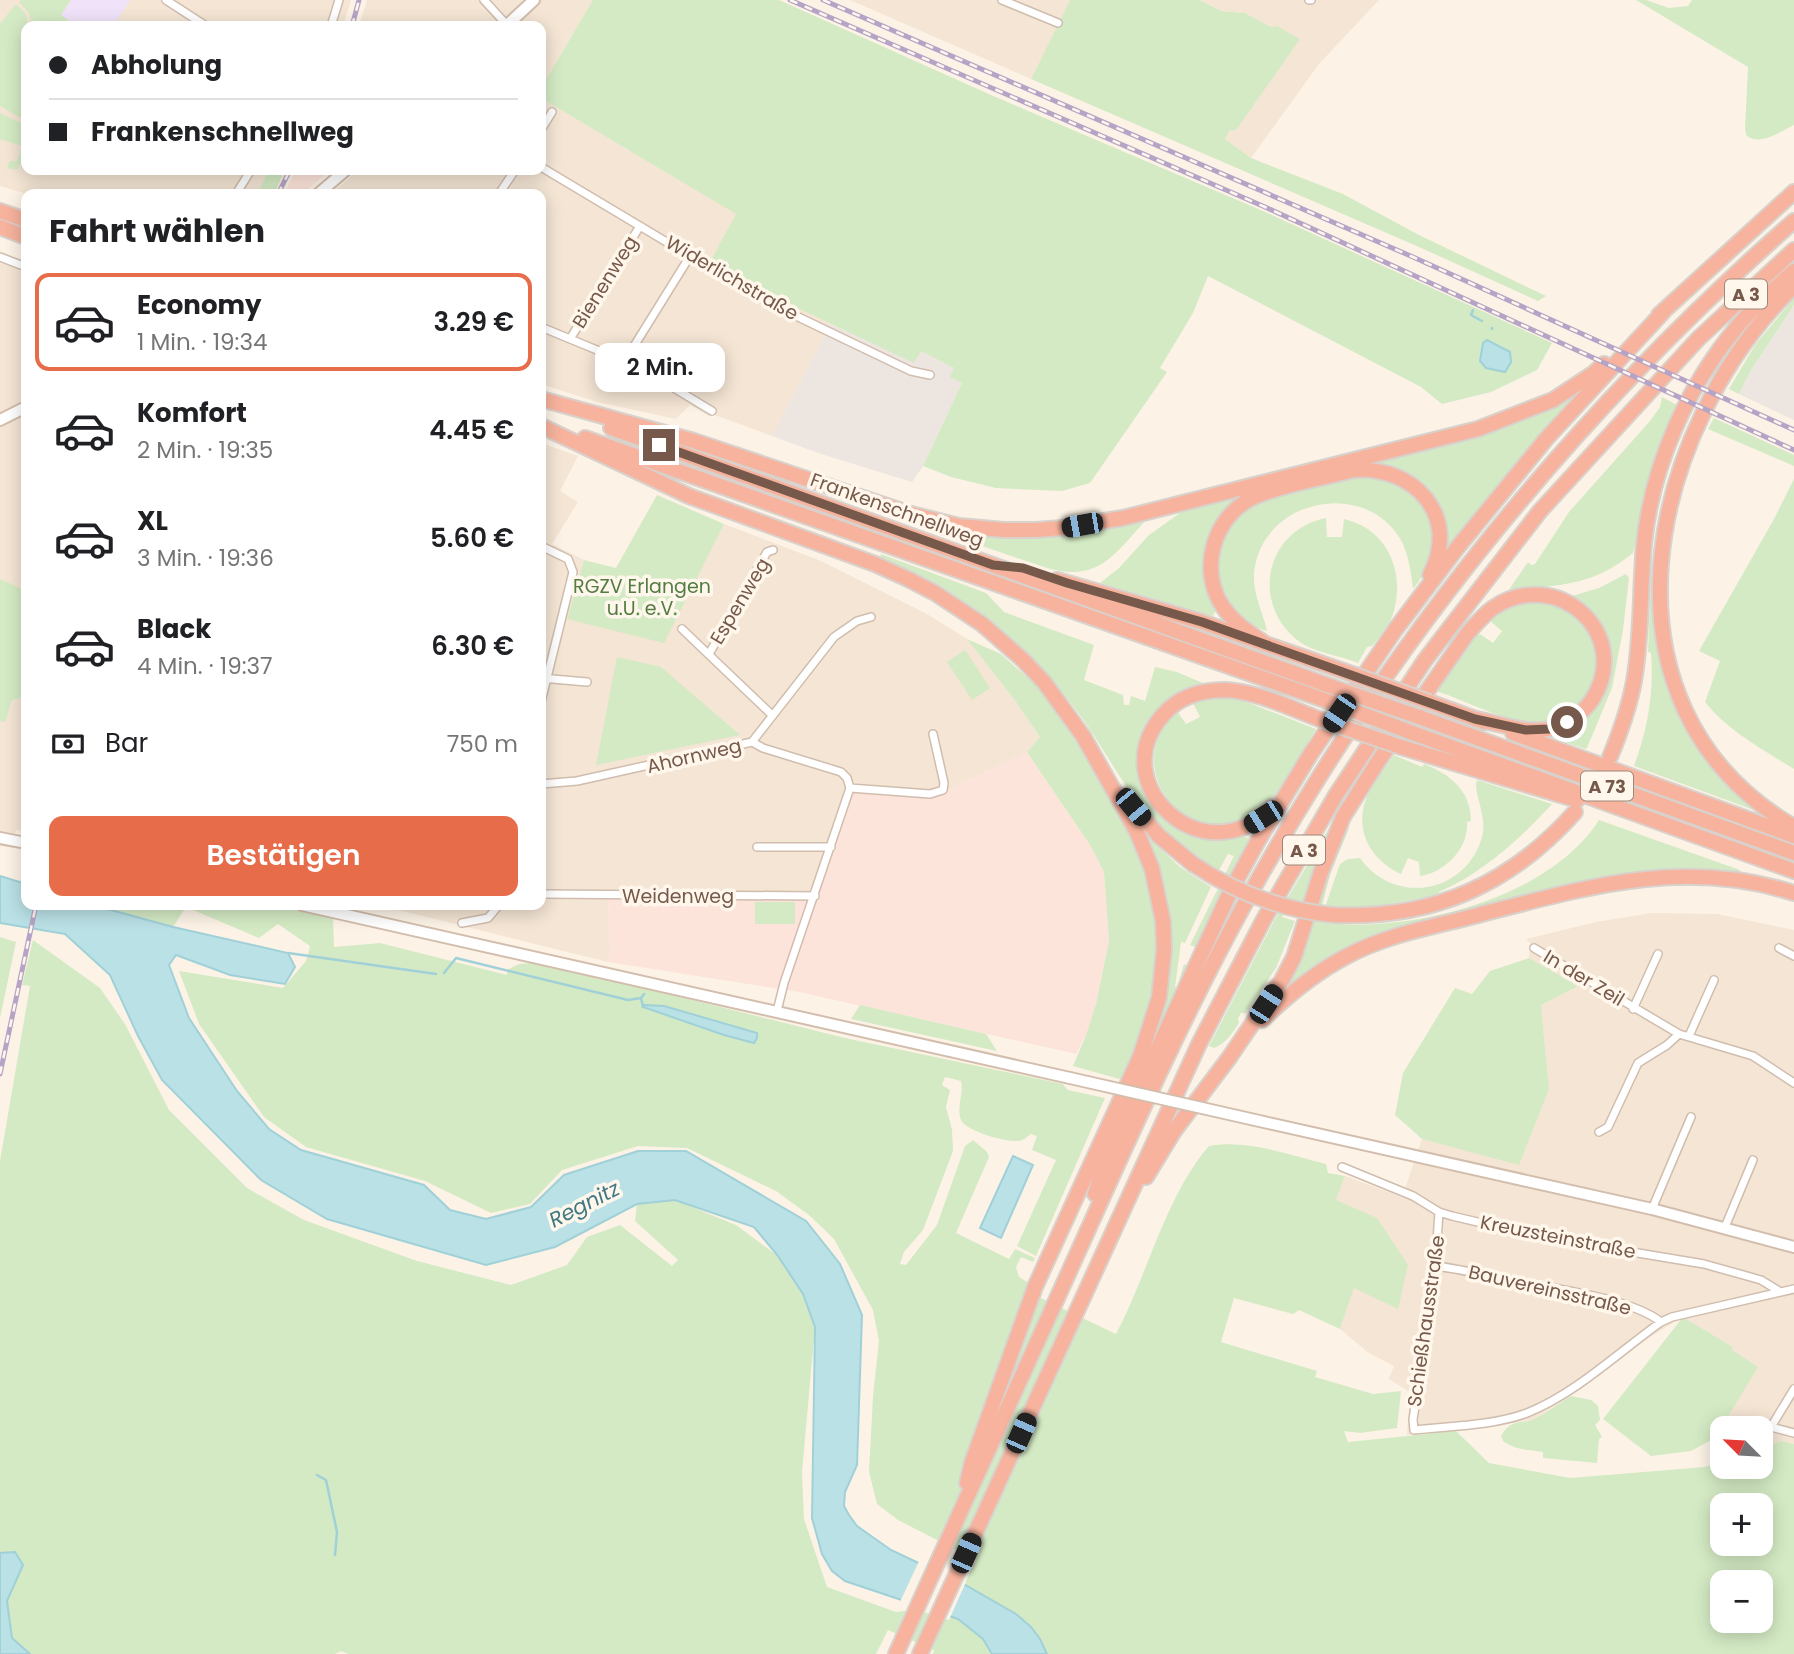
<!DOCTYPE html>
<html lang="de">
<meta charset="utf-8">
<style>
:root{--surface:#fff;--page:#f6f6f6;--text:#202124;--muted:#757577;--line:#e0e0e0;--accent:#e76c4a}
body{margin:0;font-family:Poppins,sans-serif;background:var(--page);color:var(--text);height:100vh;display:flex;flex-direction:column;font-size:26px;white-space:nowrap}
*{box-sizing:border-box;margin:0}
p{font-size:23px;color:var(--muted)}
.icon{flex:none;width:38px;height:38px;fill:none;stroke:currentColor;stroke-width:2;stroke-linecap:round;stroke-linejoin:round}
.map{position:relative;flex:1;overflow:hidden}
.panel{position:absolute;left:21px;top:189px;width:525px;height:721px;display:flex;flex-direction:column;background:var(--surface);border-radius:14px;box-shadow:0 4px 18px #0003}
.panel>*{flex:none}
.guide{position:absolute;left:21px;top:21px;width:525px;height:154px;border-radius:14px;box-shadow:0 4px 18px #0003;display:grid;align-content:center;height:154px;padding:0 28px;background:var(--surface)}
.needle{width:46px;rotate:294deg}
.fabs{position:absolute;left:1710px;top:1416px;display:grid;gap:14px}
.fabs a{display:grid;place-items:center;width:63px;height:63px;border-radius:14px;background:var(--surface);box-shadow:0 4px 18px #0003;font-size:35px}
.end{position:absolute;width:32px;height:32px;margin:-16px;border:9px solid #76594a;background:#fff;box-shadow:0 0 0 4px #fff}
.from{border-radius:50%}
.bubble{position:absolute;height:49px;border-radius:14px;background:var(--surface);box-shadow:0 4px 18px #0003;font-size:23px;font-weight:600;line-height:49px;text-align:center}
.car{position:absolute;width:21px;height:42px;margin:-21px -10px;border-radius:9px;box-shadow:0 0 5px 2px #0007;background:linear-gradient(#222 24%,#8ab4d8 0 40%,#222 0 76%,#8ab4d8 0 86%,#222 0)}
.guide b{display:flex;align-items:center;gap:24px;height:66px;font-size:26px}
.guide b+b{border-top:2px solid var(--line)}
.guide i{width:18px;height:18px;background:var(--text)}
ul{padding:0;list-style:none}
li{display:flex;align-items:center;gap:21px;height:98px;margin:0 14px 10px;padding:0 14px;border:4px solid transparent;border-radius:14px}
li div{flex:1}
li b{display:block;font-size:26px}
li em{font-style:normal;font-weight:600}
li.active{border-color:var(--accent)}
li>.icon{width:63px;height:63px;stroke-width:1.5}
h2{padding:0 28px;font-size:32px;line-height:84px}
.pay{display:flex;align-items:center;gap:18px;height:77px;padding:0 28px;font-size:26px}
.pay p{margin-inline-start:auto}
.cta{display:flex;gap:14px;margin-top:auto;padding:14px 28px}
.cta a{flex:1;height:80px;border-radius:14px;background:var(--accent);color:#fff;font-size:28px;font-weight:600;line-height:80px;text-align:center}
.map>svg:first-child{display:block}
</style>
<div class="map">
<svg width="1794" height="1654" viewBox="0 0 1794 1654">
<rect width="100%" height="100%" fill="#fcf3e6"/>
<path fill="#f4e5d4" d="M0,0H351L343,26H26V170H269L257,194H27L0,186Z
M367,0H593L541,88V26H359Z
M850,0H1070L1031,79Z
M1200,0H1379L1319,64L1251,158L1225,139L1230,130L1271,27L1245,13L1221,11Z
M541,98L737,214L710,262L776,298L831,324L772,436L712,414L710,417L690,405L676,419L597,402L541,384V194H331L358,170H541Z
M0,262L26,272V832L16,830L12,848L0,845Z
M541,443L578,456L560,491L578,502L552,544L584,560L567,619L694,582L724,524L821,561L927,614L967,639L1014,699L1040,737L1027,752L934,797L850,781L811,899H608L610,953L608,962L378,905H541Z
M1651,913L1717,914L1794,930V1444L1782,1441L1761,1448L1760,1428H1722V1450L1715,1438L1757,1367L1731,1350L1733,1347L1683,1317L1650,1337L1578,1391L1533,1420L1456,1431L1407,1435L1410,1392L1389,1379L1394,1366L1369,1353L1340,1329L1354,1288L1336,1200L1345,1176L1402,1197L1422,1139L1519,1164L1549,1089L1541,1005L1577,986L1529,958L1530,943L1526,939L1596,922Z"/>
<path fill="#fde4da" d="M296,170H331L302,194H284Z
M1027,752L1090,845L1104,872L1109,941L1096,1004L1086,1035L1076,1054L799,992L608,962L610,953L608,899H811L850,781L934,797Z"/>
<path fill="#ede6e0" d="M1794,305V420L1739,394L1751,370Z
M831,324L914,362L920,350L954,368L962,383L923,466L912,482L821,454L772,436Z"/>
<path fill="#f0e3f9" d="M71,0H130L115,23L112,21L108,26H76L61,15Z"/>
<path fill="#d4eac4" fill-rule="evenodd" d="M21,0H71L61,15L76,26H32L29,13L19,2Z
M593,0H779L991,95L1263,211L1552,343L1537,370L1491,392L1442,404L1421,387L1208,276L1193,313L1160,368L1167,372L1090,483L1062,491L996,488L951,477L923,466L962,383L950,377L954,368L921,351L914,363L776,298L710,262L736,214L541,98V88Z
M1070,0H1200L1221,11L1245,13L1271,27L1277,26L1300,39L1236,130H1230L1225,139L1251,158L1343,194L1419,235L1546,296L1538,301L1419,247L1031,79Z
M1636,0H1646L1669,8L1688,6L1692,0H1794V125C1779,132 1760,147 1746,135L1745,128L1748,67Z
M16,4L26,14L28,26H26V117H19L0,106V24Z
M0,113L16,121L26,123V153L17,170L7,168L10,161H17L22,146L0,139Z
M269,170H285L274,194H257Z
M1794,298V305L1751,370L1739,394L1729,389L1755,345Z
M1579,390L1447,549C1446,545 1446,539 1445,534C1438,493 1410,467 1369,463Z
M1662,397L1677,405L1653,464L1633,553C1590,588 1559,584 1508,591L1528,562L1531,565L1535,564L1569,512L1650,421L1660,407Z
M1714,418L1794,455V466L1708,429Z
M1371,476C1381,479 1395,481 1403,486C1440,510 1440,558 1413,589C1411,573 1409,557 1402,542C1366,476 1260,499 1254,574C1253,595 1263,612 1267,631C1247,625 1228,607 1221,587C1211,555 1226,519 1256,505C1272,497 1291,493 1308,489C1329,483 1349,478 1371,476Z
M1794,479V769C1762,749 1728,731 1705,702L1720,661L1699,651L1774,519Z
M1249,492L1215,525L1216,609L1213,616L1100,583L1119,568L1149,535L1180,513L1189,507Z
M657,495L724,524L664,643L567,619L584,560L616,568Z
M1148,518C1115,553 1100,583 1047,568L923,526C962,532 1002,537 1042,536C1078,536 1113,527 1148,518Z
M1326,518L1327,537H1342L1344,519C1388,529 1406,573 1393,614C1389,626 1380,636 1372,646L1367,647L1358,663C1339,655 1314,653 1297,640C1250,602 1266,530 1326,518Z
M881,554L986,593L1004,612L1094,645L1084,680L1123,695L1124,705H1129L1131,696L1145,701L1155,667L1177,672L1205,684L1189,689L1156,714L1148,793L1154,806L1172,823L1191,833L1216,838L1241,835L1250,840L1237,862L1198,948L1190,945L1234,856L1228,854L1218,872C1190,855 1162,832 1141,806C1119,779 1103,747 1082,718C1031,646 961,594 880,560Z
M1626,574L1629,578L1623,630L1612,688L1587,748L1585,749L1544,735C1559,725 1589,709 1600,698C1607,690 1609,676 1609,666C1609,635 1597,615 1572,596L1599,588Z
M1651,576H1654C1654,679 1681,744 1759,812L1634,766C1648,728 1654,693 1651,653L1648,652Z
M0,579L26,591V686L23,697L12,700L5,722L0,721Z
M1549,601C1558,605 1571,609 1578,616C1613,652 1596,716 1544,722C1510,726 1468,701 1436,691L1476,636L1480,634L1493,643L1502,631L1489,620C1510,602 1523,601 1549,601Z
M967,639L1001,654L1038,687L1088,759L1138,845L1157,915L1158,964L1153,996L1123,1080L1073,1066L1086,1035L1096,1004L1109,941L1104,872L1090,845L1027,752L1040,737L1014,699Z
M965,650L990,688L972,700L947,662Z
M617,657L661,667L740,735L596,765Z
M1218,696L1244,701L1316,729C1300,754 1282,795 1257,812C1191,859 1115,769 1177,711L1186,724L1200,717L1192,701Z
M1394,755L1422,767L1424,764C1450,774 1471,791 1471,821L1467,822C1469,849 1444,873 1420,876L1419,862L1408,858L1401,874C1373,861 1355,834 1365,802C1370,785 1384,769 1394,755Z
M1477,780L1552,804C1520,839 1483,873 1439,892V895L1373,907H1325L1340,864L1348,859L1360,858C1394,906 1466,894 1482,837C1488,816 1472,791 1477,780Z
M1599,820L1740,870L1739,874C1661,863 1588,881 1513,900C1488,907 1460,911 1435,920C1385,940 1336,968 1286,991L1284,989L1305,946L1329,867L1348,825L1349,828L1330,875L1318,922C1406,935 1548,900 1599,820Z
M1331,825L1332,828L1305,904L1292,902L1282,917L1295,921L1276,968L1245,1013H1241L1238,1018L1239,1023C1232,1034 1226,1043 1214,1048L1209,1046L1275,919Z
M1150,839L1180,867L1211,887L1185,943L1181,942L1175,987L1177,988L1184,964L1189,967L1142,1071L1168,918L1161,877Z
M755,902H795V924H755Z
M93,905H273L333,918L334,947L380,943L507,975V970L519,964L531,963L628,984L845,1038L1063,1084L1068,1090L1105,1098L1036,1256L1017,1246L1056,1160L1032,1150L1037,1136L1031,1134C1027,1137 1023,1141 1017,1141C1005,1142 966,1131 961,1120C956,1107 964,1094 961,1081L945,1077L942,1085L950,1090L946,1107L952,1130L953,1151L923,1230L904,1252L900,1264L906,1265L937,1225L965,1146L973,1140L987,1152L989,1157L956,1233L1009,1259L1015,1249L1035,1258L1033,1262L1021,1257L1016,1267L1019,1277L1029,1283L1026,1291L1116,1334C1147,1276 1166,1195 1209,1146C1247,1139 1290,1155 1326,1164L1328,1173L1345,1176L1336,1200L1377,1218L1408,1265L1398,1309L1354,1288L1340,1329L1299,1310L1293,1314L1234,1298L1221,1342L1317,1371L1315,1377L1373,1394L1401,1391L1397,1428L1360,1433L1344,1431L1348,1442L1456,1431L1489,1463L1570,1478L1705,1467L1722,1461V1466H1760L1761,1448L1782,1441L1794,1444V1654H1047C1030,1618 998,1604 964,1585L976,1560L898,1520L877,1504L869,1472L873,1396L879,1341L873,1310L834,1239L809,1215L776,1191L687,1148L638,1146L562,1170L530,1204L491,1213L425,1181L306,1147L264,1117L199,1024L179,971L283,988L306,961L310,946L278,924L259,938L186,907L173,927ZM1722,1505H1760V1544H1722ZM1722,1582H1760V1620H1722Z
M0,937L16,942L0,1018Z
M33,940L100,988L125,1024L169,1110L247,1188L304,1220L417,1261L511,1285L567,1265L587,1237L620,1225L672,1266L678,1260L635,1221L637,1204L675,1200L736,1225L778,1256L803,1294L815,1327L802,1472L804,1519L827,1587L896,1612L924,1609L958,1619L983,1639L992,1654H933L934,1650L888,1630L876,1654H348L341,1651L335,1654H30L12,1638L7,1601L23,1565L0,1553V1161L30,986L22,985Z
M1529,958L1578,986L1541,1005L1549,1089L1519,1165L1422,1139L1395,1115L1403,1073L1455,988L1472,994L1490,971Z
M860,1005L986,1034L997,1051L851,1019Z
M1683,1317L1733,1347L1732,1350L1758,1367L1715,1438L1691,1451L1651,1456L1603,1419Z
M1571,1396L1591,1400L1598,1406L1600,1420L1595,1425L1602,1437L1599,1439L1597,1463L1543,1458V1452C1527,1449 1517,1451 1503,1441L1501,1436C1513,1416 1522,1426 1536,1418C1548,1412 1559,1403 1571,1396Z"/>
<path fill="#bae1e6" stroke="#a0d0d8" stroke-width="2" d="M1487,340L1510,352L1511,362L1505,372L1486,368L1480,361L1483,343Z
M0,876L26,884V905H93L173,927L288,953L295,967L285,984L230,975L176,955L169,965L189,1018L237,1091L269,1129L301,1150L424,1185L450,1210L486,1219L531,1207L564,1175L638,1151H686L806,1221L840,1264L862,1315L857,1465L845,1492L844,1506L849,1515L857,1526L891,1550L967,1586L1016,1614L1031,1627L1040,1639L1047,1654H992L983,1639L958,1619L845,1581L832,1571L822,1554L812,1518L815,1327L803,1294L778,1256L754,1227L675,1200L637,1204L555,1247L486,1265L327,1219L261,1180L162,1080L138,1036L110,975L65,934L0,923Z
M644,1005L664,1006L757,1033V1038L754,1043L724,1035L643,1007Z
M1013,1156L1033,1165L1001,1238L980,1228Z
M15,1552L23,1565L7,1601L12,1638L30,1654H0V1553Z"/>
<path fill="#fcf3e6" d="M920,1559L966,1582L949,1620L899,1604Z"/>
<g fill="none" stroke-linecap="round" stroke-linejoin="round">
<path stroke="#a0d0d8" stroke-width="2.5" d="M1473,310L1471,315L1482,321
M1492,329V328
M288,953L436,974
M444,973L456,958L628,1000L641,998L644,994
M641,998L643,1007
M317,1475L326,1480L337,1532L335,1555"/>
<defs>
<path id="street" d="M166,0L206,26
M484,0L507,25
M1002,0L1058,23
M1309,0H1311
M331,26L339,0
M541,130L552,112
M541,167L767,302L911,371L930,375
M236,194L251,170
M499,194L515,170
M0,257L26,267
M541,327L609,355L626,359L712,411
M570,339L640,226
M626,359L690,256
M541,546L568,559L573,572L541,702
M682,629L772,715
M709,654L767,552L773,550
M541,678L587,682
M752,742L834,637L857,621L871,617
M541,784L577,781L752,742L763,748L841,772L847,778L850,788
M850,788L930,794L943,790L944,783L933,734
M757,847H831
M541,894L815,896
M462,923L488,918L499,905
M1534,948L1679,1034L1753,1056L1794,1083
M1779,948L1794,956
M1633,1009L1658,954
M777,1011L784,983L850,788
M1689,1036L1714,980
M1599,1132L1608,1127L1638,1063L1667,1045L1679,1034
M1342,1167L1413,1196L1439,1212L1452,1216L1542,1237L1704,1264L1761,1280L1779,1291
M1652,1209L1691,1117
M1439,1212L1433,1299L1413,1419L1414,1430C1450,1426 1492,1426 1527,1413C1575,1394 1619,1352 1661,1322L1672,1317L1794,1289
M1725,1227L1753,1160
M1437,1266C1469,1271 1500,1278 1532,1284C1568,1291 1633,1300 1661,1322
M1794,1389L1771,1427L1794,1433"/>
<path id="secondary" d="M506,26L534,0
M318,194L346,170
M0,420L26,407
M0,838L26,843
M302,905L1070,1078
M1255,1120L1652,1209L1794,1247"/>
<path id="highway" d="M0,211L26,220
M0,227L26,237
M1794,286C1647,429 1586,706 1794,827
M1659,315L1794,192
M541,399L694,441L911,514L959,526L1004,530H1036L1062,528L1123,518L1478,429L1553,400L1594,373L1604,364
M541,426L689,496L875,564L908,579L935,593L982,624L1022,659L1044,682L1083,736L1137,832L1152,869L1163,921L1164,950L1159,998L1140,1057L1035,1287L972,1462L967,1483
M611,428L1341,690
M585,438L1333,703
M1057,580L1202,622L1352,674
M1264,643C1249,632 1234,623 1223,607C1198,570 1213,516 1254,497C1284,484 1321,479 1353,470C1414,465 1461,516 1430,575
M1429,702L1484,722
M1419,717L1794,853
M1410,732L1794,871
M1513,733L1794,836
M1401,747L1577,800
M1610,757C1620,733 1629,708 1634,681C1642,636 1640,589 1644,544C1652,465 1687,387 1737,327C1754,306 1774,289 1794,271
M1125,796L1159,836L1193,864
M1272,807C1205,878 1102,784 1163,715C1179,696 1201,690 1225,690C1257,691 1292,709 1322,720
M1334,915C1433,919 1510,885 1575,812
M1262,1020C1287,996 1316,972 1347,956C1386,935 1432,927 1474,916C1584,888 1681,857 1794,893
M1146,1177L1174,1131L1229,1058L1282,980L1294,957L1321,872L1343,817L1377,763L1467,634C1475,625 1483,615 1493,608C1557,565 1634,634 1592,700C1582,714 1566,725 1549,729C1525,734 1499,723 1475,719
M1095,1194L1105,1163L1230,892L1259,839L1310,755L1395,630L1457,548L1546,439L1664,311
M896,1654C955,1524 1014,1393 1073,1263C1127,1143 1180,1022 1243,907C1384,648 1573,415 1794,221
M920,1654L1199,1044L1264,919L1336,795L1425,660L1540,511L1698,339L1794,250"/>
</defs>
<use href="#street" stroke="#d0bdae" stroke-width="10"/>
<use href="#secondary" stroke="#d3bdac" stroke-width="14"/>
<use href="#highway" stroke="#d9d1cc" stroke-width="18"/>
<use href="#street" stroke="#fff" stroke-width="7"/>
<use href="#secondary" stroke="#fff" stroke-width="10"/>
<use href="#highway" stroke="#f7b39d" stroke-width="14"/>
<defs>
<path id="rail" d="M790,0L1265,207L1794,450
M823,0L1413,257L1794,430
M352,26L359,0
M278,194L290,170
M0,1074L36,905"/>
</defs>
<use href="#rail" stroke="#b6a4c7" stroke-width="5"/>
<use href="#rail" stroke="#fff7ec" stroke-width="2.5" stroke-dasharray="8" stroke-linecap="butt"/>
<defs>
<path id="secondary-bridge" d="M1070,1078L1255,1120"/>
<path id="highway-bridge" d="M1352,674L1429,702
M1341,690L1419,717
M1333,703L1410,732
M1322,720L1401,747
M1193,864C1236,893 1282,910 1334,915"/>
</defs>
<use href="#secondary-bridge" stroke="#d3bdac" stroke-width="14" stroke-linecap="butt"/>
<use href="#highway-bridge" stroke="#d9d1cc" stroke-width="18" stroke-linecap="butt"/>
<use href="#secondary-bridge" stroke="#fff" stroke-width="10"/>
<use href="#highway-bridge" stroke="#f7b39d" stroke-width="14"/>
</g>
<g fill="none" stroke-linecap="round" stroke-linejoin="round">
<path stroke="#76594a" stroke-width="9" d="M659,445L993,565L1023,568L1067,583L1202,622L1475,719L1526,730L1549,729L1567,722"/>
</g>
<g text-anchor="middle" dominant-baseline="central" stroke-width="7" stroke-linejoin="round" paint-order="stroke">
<g fill="#fff7ec" stroke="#9f887b" stroke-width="2">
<rect x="1725" y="279.5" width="42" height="29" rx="5"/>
<rect x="1581" y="771.5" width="52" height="29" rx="5"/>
<rect x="1283" y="835.5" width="42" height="29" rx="5"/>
</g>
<g font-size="18" font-weight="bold" fill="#76594a">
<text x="1746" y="294">A 3</text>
<text x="1607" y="786">A 73</text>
<text x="1304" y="850">A 3</text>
</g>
<g font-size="19" fill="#76594a" stroke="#fff7ec">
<text transform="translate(732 278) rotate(30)">Widerlichstraße</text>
<text transform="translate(605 282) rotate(-58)">Bienenweg</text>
<text transform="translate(897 510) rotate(20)">Frankenschnellweg</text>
<text transform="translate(740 601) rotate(-59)">Espenweg</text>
<text transform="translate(694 756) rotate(-13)">Ahornweg</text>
<text x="678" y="896">Weidenweg</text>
<text transform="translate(1584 978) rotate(31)">In der Zeil</text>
<text transform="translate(1558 1237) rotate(11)">Kreuzsteinstraße</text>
<text transform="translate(1550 1290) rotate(13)">Bauvereinsstraße</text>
<text transform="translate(1426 1321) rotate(-82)">Schießhausstraße</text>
</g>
<g font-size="19" fill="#547c42" stroke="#fff7ec">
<text x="642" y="586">RGZV Erlangen<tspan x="642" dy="22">u.U. e.V.</tspan></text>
</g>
<g font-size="21" font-style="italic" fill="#407883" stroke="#fff7ec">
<text transform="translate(584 1204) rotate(-27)">Regnitz</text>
</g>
</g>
</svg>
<div class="fabs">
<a><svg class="needle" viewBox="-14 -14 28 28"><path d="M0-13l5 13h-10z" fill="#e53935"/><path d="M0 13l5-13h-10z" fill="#757577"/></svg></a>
<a>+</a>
<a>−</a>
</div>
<i class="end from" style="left:1567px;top:722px"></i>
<i class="end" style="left:659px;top:445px"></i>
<div class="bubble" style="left:595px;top:343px;width:130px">2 Min.</div>
<i class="car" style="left:1082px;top:525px;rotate:260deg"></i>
<i class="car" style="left:1339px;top:713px;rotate:214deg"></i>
<i class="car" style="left:1133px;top:807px;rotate:140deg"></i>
<i class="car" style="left:1263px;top:817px;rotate:238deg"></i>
<i class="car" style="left:1266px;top:1004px;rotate:33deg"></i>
<i class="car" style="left:1021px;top:1433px;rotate:24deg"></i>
<i class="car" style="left:966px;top:1553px;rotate:24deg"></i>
<div class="guide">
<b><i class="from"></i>Abholung</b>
<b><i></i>Frankenschnellweg</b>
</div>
<section class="panel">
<h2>Fahrt wählen</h2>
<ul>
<li class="active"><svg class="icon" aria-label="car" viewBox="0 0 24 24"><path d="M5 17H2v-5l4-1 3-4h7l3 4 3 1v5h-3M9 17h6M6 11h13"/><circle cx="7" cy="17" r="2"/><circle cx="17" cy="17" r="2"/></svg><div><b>Economy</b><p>1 Min. · 19:34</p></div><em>3.29 €</em></li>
<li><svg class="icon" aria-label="car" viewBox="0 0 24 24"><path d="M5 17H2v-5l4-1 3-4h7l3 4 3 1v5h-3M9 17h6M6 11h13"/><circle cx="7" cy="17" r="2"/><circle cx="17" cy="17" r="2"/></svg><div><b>Komfort</b><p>2 Min. · 19:35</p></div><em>4.45 €</em></li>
<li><svg class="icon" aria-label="car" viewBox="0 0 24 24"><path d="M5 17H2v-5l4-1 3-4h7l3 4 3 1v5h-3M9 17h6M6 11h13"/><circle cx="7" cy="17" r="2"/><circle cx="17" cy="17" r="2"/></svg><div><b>XL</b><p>3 Min. · 19:36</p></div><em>5.60 €</em></li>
<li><svg class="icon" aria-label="car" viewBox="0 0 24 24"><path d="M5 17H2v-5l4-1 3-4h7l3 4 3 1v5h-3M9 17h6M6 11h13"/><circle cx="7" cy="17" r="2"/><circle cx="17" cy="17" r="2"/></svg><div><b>Black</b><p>4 Min. · 19:37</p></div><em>6.30 €</em></li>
</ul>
<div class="pay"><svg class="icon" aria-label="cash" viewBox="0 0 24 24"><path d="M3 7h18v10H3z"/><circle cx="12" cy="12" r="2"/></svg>Bar<p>750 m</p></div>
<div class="cta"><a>Bestätigen</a></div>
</section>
</div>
